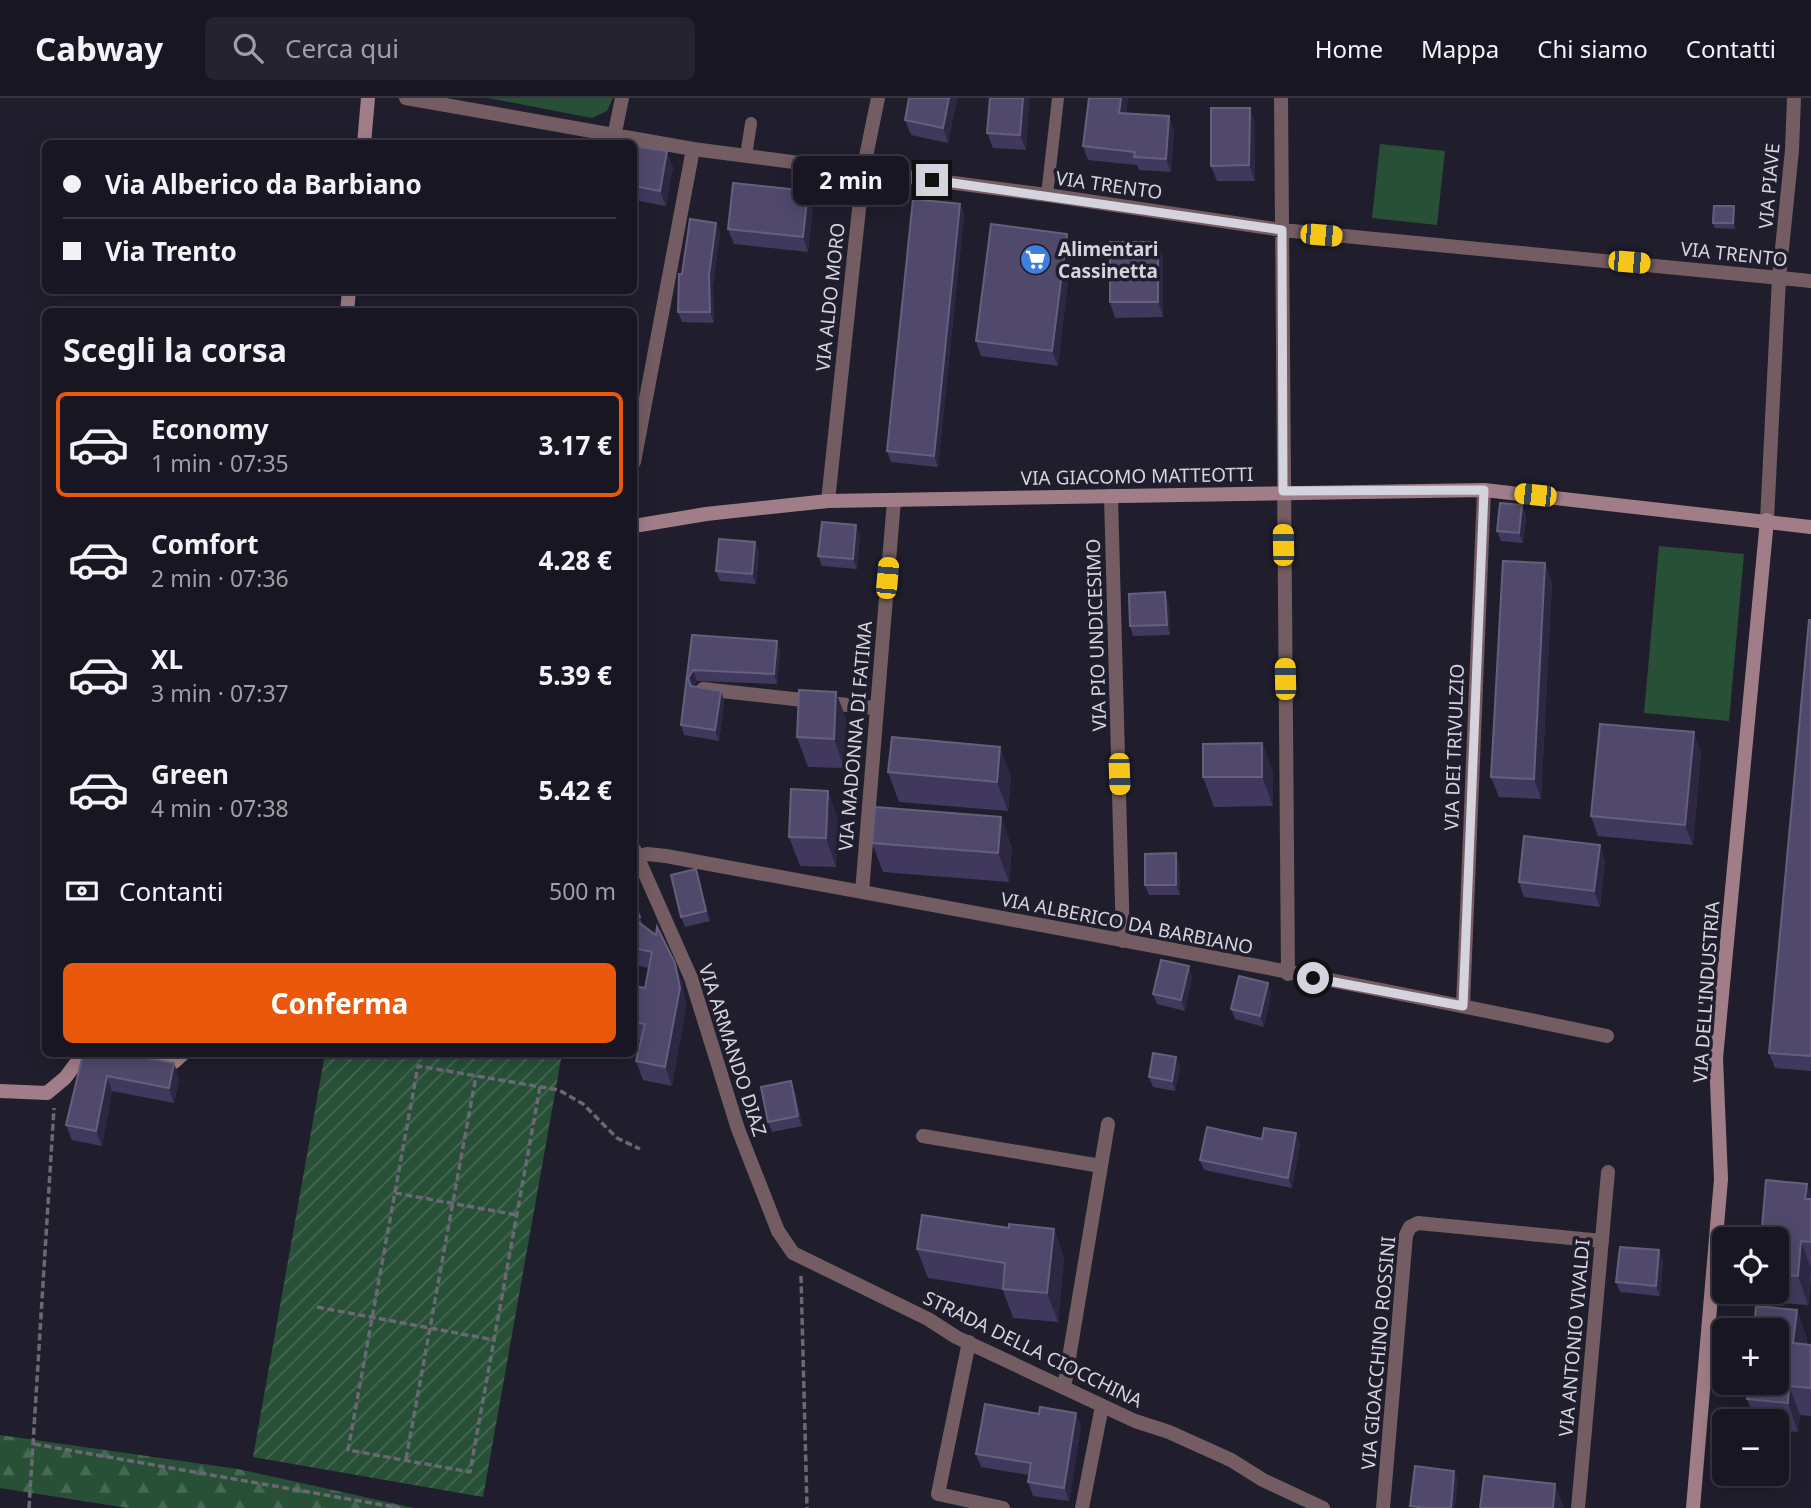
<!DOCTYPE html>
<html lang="it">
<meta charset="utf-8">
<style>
:root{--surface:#181622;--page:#25232f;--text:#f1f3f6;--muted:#9f9fa5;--line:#363540;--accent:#ea580c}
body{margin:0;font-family:"Noto Sans",sans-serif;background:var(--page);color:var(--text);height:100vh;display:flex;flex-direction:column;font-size:26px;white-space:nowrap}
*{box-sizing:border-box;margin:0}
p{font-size:23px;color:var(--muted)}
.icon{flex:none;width:38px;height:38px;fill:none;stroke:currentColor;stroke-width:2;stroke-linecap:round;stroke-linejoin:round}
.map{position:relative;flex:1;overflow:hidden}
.drawer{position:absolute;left:42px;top:210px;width:595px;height:749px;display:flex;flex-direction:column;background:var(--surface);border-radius:10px;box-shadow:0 4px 18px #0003,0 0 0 2px var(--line)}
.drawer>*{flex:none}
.guide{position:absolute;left:42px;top:42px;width:595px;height:154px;border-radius:10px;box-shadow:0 4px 18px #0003,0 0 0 2px var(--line);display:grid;align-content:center;height:154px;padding:0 21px;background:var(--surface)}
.controls{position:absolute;left:1712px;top:1129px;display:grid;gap:14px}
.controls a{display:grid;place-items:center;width:77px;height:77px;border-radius:10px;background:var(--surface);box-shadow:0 4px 18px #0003,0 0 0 2px var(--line);font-size:35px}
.end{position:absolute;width:32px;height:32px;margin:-16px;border:9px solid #d5d4de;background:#111;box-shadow:0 0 0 4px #111}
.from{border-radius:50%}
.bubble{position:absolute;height:49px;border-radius:10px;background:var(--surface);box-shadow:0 4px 18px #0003,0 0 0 2px var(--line);font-size:23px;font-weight:700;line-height:49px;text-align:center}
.car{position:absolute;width:21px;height:42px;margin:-21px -10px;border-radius:9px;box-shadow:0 0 5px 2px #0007;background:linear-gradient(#f5c518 24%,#345 0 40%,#f5c518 0 76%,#345 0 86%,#f5c518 0)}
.guide b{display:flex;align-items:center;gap:24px;height:66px;font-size:26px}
.guide b+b{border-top:2px solid var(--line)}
.guide i{width:18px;height:18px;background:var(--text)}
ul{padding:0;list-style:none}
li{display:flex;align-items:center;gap:21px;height:105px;margin:0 14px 10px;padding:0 7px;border:4px solid transparent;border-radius:10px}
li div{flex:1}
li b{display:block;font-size:26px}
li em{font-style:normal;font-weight:700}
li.on{border-color:var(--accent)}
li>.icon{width:63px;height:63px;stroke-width:1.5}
h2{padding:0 21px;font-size:32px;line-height:84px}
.pay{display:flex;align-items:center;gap:18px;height:77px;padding:0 21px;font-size:26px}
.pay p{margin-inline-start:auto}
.primary-button{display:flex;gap:14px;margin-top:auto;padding:14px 21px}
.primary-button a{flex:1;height:80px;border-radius:10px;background:var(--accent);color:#fff;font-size:28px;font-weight:700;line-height:80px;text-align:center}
header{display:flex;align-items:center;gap:42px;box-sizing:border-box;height:98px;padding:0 35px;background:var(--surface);border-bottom:2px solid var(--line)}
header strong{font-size:33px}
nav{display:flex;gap:38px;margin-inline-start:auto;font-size:24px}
.search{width:490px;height:63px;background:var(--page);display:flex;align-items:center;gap:18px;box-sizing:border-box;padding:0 24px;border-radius:10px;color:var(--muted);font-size:26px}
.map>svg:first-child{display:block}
</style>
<header>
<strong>Cabway</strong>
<div class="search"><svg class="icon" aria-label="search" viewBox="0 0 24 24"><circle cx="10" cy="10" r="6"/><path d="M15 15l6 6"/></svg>Cerca qui</div>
<nav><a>Home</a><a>Mappa</a><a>Chi siamo</a><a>Contatti</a></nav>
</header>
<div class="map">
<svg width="1811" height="1410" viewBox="0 0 1811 1410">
<defs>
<pattern id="forest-firs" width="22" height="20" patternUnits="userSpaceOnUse" patternTransform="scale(1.75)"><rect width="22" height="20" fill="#285037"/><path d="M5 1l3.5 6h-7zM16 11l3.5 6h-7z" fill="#466854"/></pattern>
<pattern id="garden-furrows" width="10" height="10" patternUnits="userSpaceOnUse" patternTransform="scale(1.75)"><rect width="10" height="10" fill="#285037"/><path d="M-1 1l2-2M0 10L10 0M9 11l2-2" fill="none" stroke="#466854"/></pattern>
</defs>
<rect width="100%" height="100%" fill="#201e2d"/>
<path fill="#285037" d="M488,0H613L607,13L592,20Z
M1380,46L1445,53L1437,127L1372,120Z
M1659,448L1744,456L1729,623L1644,615Z"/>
<path fill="url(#forest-firs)" d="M0,1337L238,1371L414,1410H128L0,1390Z"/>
<path fill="url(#garden-furrows)" d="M325,956H562L483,1399L253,1359Z"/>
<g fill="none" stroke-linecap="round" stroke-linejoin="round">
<path stroke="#6a6875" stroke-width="3.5" stroke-dasharray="7 3.5" stroke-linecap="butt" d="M540,989L470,1374L348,1352L418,968L559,992L583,1006L617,1040L640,1051
M395,1095L517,1117
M801,1178L807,1410
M317,1209L494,1242
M34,1346L400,1410
M406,1361L476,978
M29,1410L54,1010"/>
<path stroke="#735c62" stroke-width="12" d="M746,58L751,25
M1047,97L1058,0"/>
<path stroke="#735c62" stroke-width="14" d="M406,0L693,51L1047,97L1282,132L1811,183
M1281,0L1288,876
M614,39L622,0
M634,364L693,51
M1111,398L1123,843
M828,403L863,73L878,0
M1767,422L1779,180L1792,52L1794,0
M703,591L875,610
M634,751L691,880L738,1031L778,1133L793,1155L928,1221L956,1239L1135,1323L1169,1334L1231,1362L1263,1382L1323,1410
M638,759L647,756L666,758C980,816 1294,872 1607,938
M862,794L894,402
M1463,908L1484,392
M923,1038L1101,1068
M969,1244L938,1396L1003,1410
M1064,1290L1108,1026
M1082,1410L1102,1308
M1383,1410L1406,1137L1410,1129L1418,1125L1602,1143
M1578,1410L1608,1074"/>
<path stroke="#a17e87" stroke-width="14" d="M364,46L368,0
M347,214L349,192
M634,428L706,416L828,403L1484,392L1811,429
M153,963L174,964L183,956
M0,993L47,995L65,980L83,956
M1693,1410L1721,1081L1716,960L1767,422"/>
</g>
<path fill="#40395d" d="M909,0H957L948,45L911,37L905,22Z
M1029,0L1026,52L993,50L987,35Z
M1089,0H1128L1126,16L1174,32L1171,74L1139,72L1137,67L1088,62L1083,48Z
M1255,25V83H1217L1211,68Z
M634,48L673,69L666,108L634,102Z
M960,106L964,116L938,369L891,364L887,353Z
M813,108L808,154L734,146L728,131Z
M1734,108L1735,114V131L1715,130L1713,125Z
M720,135L713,187L714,225L682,224L678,214L682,176Z
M1072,151L1058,268L981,258L976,243Z
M1163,159V219L1115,220L1110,204Z
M1526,417L1523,445L1501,443L1497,433Z
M860,437L857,471L822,468L818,458Z
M755,444L759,455L756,486L720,483L716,473Z
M1545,465L1552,485L1541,701L1499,699L1491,679Z
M1169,505L1170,537L1133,538L1130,528Z
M1811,522V973L1775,970L1769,955Z
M692,537L777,543L780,554L777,586L697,583L693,588L721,593L724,603L719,643L684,637L681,627Z
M847,623L844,670L808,669L797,639Z
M1262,645L1273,674V708L1214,709L1203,679Z
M1701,654L1693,747L1598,738L1591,718Z
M888,674L1011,678L1008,713L899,704Z
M828,693L838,722L836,769L800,768L789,739Z
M872,745L1012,749L1009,784L883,774Z
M1605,762L1600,809L1524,799L1519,784Z
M1179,765L1180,797H1149L1145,787Z
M696,771L699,781L710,823L685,829L681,819Z
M634,806L643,827L682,883L686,908L672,988L643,982L636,963L641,943L634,941V888L645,890L649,870L634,867Z
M1192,878L1185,913L1157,906L1153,896Z
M1271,895L1264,929L1235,921L1231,911Z
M83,956L174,965L179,981L174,1005L112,993L102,1048L72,1042L66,1027Z
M1176,959L1180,969L1175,993L1153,989L1149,979Z
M795,993L802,1028L772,1034L768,1024Z
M1296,1035L1300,1046L1292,1090L1204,1072L1200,1062L1262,1041Z
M1807,1086L1811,1098V1181L1808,1207L1768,1204L1764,1194H1776V1141Z
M1009,1130L1054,1131L1064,1160L1058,1224L1013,1220L1003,1192L928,1180L917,1151Z
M1663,1162L1660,1198L1620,1194L1616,1184Z
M1797,1212L1807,1241V1247H1811V1318L1800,1317L1798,1334L1776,1332V1323H1755L1747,1301Z
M1081,1328L1069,1403L1033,1398L1028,1384L1029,1377L981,1369L976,1356Z"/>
<path fill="#2d2744" d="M949,0H957L948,45L943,30Z
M1023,0H1029L1026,52L1020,37Z
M1121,0H1128L1124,29L1119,15Z
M1250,10L1255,25V83L1249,67Z
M1169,18L1174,32L1171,74L1166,61Z
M667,53L673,69L666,108L660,93Z
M808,93L813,108L808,154L803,139Z
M960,106L964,116L938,369L934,358Z
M1734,108L1735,114V131L1733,125Z
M716,125L720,135L713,187L714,225L710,214L709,177Z
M1067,136L1072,151L1058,268L1052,253Z
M1158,144L1163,159V219L1158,204Z
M1522,407L1526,417L1523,445L1519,435Z
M856,427L860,437L857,471L853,461Z
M755,444L759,455L756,486L752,476Z
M1545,465L1552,485L1541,701L1534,681Z
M1165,494L1169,505L1170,537L1167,527Z
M777,543L780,554L777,586L774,576Z
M693,572L697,583L691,591L688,580Z
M721,593L724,603L719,643L715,632Z
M836,594L847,623L844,670L834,641Z
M1694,634L1701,654L1693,747L1685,727Z
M1262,645L1273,674V708L1262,679Z
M1000,649L1011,678L1008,713L997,684Z
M828,693L838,722L836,769L826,740Z
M1001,719L1012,749L1009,784L998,755Z
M1600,747L1605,762L1600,809L1594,793Z
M1176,755L1179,765L1180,797L1176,787Z
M696,771L699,781L710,823L706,813Z
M675,865L682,883L686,908L672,988L665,969Z
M1189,868L1192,878L1185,913L1181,902Z
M1268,885L1271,895L1264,929L1260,918Z
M1176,959L1180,969L1175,993L1172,983Z
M174,965L179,981L174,1005L169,990Z
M107,978L112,993L102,1048L96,1033Z
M791,983L795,993L802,1028L798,1018Z
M1296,1035L1300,1046L1292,1090L1288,1080Z
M1807,1086L1811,1098V1117L1805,1101Z
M1054,1131L1064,1160L1058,1224L1047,1195Z
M1801,1143L1811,1170L1808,1207L1798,1178Z
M1659,1152L1663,1162L1660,1198L1656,1188Z
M1797,1212L1807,1241L1804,1274L1793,1245Z
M1789,1288L1800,1317L1798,1334L1788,1305Z
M1076,1315L1081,1328L1069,1403L1064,1390Z
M1454,1373L1458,1383L1455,1410H1451Z
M1555,1386L1564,1410H1553Z"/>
<path fill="#50496b" stroke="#655f7d" stroke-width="2" d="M909,0H949L943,30L905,22Z
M990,0H1023L1020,37L987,35Z
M1089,0H1121L1119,15L1169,18L1166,61L1134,59L1135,54L1083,48Z
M1211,10H1250L1249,67L1211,68Z
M593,40L622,46H592Z
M634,48L667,53L660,93L634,88Z
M733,85L808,93L803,139L728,131Z
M913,101L960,106L934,358L887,353Z
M1714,108H1734L1733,125H1713Z
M690,121L716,125L709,177L710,214H678L679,176H682Z
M991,126L1067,136L1052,253L976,243Z
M1110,144H1158V204H1110Z
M1500,405L1522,407L1519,435L1497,433Z
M822,424L856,427L853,461L818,458Z
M719,441L755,444L752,476L716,473Z
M1503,463L1545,465L1534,681L1491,679Z
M1165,494L1167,527L1130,528L1129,496Z
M1809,522H1811V958L1769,955Z
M692,537L777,543L774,576L693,572L688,580L691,588L721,593L715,632L681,627Z
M799,592L836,594L834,641L797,639Z
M1600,626L1694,634L1685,727L1591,718Z
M892,639L1000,649L997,684L888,674Z
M1262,645V679H1203V646Z
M791,691L828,693L826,740L789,739Z
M875,709L1001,719L998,755L872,745Z
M1524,738L1600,747L1594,793L1519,784Z
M1176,755V787H1145V756Z
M696,771L706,813L681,819L671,777Z
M634,806L640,819L634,821L656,837L657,829L675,865L680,890L665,969L636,963L645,926L634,924V888L645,890L652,854L634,850Z
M1161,862L1189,868L1181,902L1153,896Z
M1239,878L1268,885L1260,918L1231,911Z
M1153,955L1176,959L1172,983L1149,979Z
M83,956H124L174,965L169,990L107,978L96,1033L66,1027Z
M791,983L798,1018L768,1024L761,989Z
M1207,1029L1262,1041L1264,1030L1296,1035L1288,1080L1200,1062Z
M1766,1082L1807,1086L1805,1101H1811V1144L1801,1143L1798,1178L1776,1176V1141H1761Z
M922,1117L1009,1130V1126L1054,1131L1047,1195L1003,1191L1005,1165L917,1151Z
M1620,1149L1659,1152L1656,1188L1616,1184Z
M1756,1208L1797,1212L1793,1245L1811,1247V1290L1789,1288L1788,1305L1747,1301L1749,1284H1776V1232H1754Z
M985,1306L1039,1316L1040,1309L1076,1315L1064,1390L1028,1384L1031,1365L976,1356Z
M1415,1368L1454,1373L1451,1410H1427L1410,1408Z
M1484,1378L1555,1386L1553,1410H1480Z"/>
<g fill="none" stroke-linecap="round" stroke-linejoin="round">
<path stroke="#d5d4de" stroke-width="9" d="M932,82L1282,132L1283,393L1484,392L1463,908L1313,880"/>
</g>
<defs>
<symbol id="supermarket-disc" viewBox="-11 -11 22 22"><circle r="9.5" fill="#3f7fe0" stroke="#201e2d"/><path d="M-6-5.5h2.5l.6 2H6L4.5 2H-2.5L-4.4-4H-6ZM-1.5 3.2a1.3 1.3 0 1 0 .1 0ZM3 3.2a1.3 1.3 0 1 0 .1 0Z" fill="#fff"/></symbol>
</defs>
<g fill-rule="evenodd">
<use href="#supermarket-disc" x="1018" y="144" width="35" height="35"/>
</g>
<g text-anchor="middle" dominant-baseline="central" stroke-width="7" stroke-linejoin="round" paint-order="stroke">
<g font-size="19" fill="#d5d4de" stroke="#201e2d">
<text transform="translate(1109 87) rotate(8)">VIA TRENTO</text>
<text transform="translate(1769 88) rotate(-85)">VIA PIAVE</text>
<text transform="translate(1734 156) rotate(6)">VIA TRENTO</text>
<text transform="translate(830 199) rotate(-84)">VIA ALDO MORO</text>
<text transform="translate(1137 378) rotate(-1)">VIA GIACOMO MATTEOTTI</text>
<text transform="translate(1096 537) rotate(-92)">VIA PIO UNDICESIMO</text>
<text transform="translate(855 638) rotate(-85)">VIA MADONNA DI FATIMA</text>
<text transform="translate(1454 649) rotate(-88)">VIA DEI TRIVULZIO</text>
<text transform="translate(1127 825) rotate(11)">VIA ALBERICO DA BARBIANO</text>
<text transform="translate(1706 894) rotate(-86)">VIA DELL'INDUSTRIA</text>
<text transform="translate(733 952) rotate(72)">VIA ARMANDO DIAZ</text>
<text transform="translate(1574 1240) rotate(-85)">VIA ANTONIO VIVALDI</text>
<text transform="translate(1033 1251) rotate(26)">STRADA DELLA CIOCCHINA</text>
<text transform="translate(1378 1255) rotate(-85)">VIA GIOACCHINO ROSSINI</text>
</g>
<g font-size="19" font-weight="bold" fill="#d5d4de" stroke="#201e2d" text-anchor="start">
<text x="1058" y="151">Alimentari<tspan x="1058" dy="22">Cassinetta</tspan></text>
</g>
</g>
</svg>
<div class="controls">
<a><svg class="icon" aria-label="locate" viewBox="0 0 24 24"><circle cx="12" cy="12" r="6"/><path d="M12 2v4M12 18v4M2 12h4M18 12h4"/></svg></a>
<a>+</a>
<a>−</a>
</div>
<i class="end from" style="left:1313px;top:880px"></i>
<i class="end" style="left:932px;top:82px"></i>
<div class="bubble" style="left:793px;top:58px;width:116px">2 min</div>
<i class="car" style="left:1321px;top:137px;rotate:95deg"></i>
<i class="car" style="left:1629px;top:164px;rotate:95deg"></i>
<i class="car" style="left:1535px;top:397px;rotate:276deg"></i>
<i class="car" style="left:1283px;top:447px;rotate:359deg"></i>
<i class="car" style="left:887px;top:480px;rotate:5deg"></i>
<i class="car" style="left:1285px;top:581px;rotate:359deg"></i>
<i class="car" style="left:1119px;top:676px;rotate:178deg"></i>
<div class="guide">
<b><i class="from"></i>Via Alberico da Barbiano</b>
<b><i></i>Via Trento</b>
</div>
<section class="drawer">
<h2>Scegli la corsa</h2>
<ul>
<li class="on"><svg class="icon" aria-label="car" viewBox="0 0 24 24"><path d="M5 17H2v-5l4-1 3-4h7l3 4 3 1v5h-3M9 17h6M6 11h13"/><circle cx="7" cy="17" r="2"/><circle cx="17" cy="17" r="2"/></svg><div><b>Economy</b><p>1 min · 07:35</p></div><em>3.17 €</em></li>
<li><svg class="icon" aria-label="car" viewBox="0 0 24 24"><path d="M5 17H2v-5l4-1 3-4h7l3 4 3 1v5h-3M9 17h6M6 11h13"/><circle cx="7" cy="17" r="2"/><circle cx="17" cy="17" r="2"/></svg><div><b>Comfort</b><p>2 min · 07:36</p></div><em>4.28 €</em></li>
<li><svg class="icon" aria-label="car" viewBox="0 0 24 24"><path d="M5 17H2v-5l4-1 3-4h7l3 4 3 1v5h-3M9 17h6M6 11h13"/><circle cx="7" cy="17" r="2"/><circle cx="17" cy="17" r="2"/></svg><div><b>XL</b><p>3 min · 07:37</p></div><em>5.39 €</em></li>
<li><svg class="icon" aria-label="car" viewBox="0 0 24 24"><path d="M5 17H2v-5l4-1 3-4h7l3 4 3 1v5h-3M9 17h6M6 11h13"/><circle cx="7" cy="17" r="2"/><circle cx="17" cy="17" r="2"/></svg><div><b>Green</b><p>4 min · 07:38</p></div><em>5.42 €</em></li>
</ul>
<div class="pay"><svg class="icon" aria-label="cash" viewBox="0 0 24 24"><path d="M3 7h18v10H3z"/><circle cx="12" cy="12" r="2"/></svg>Contanti<p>500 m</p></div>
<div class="primary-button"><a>Conferma</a></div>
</section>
</div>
